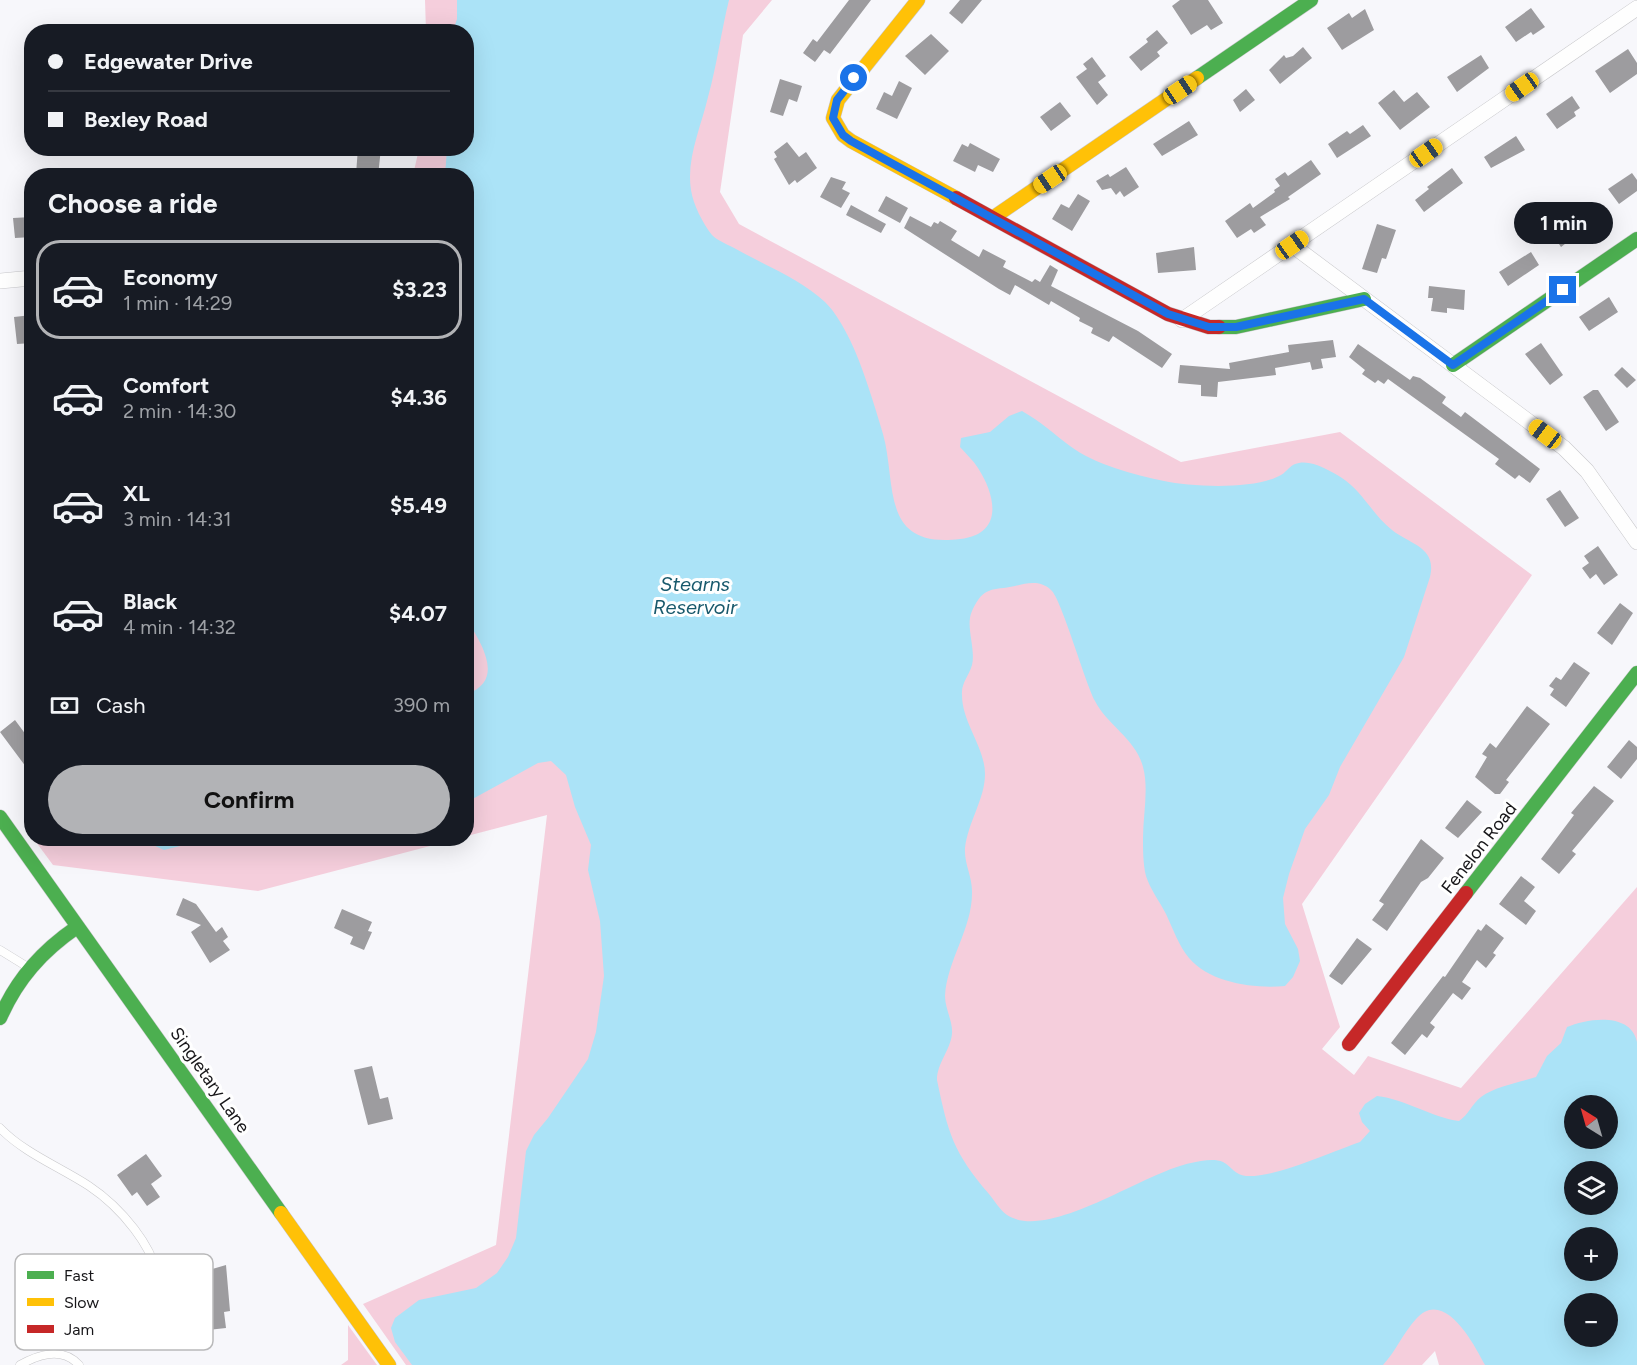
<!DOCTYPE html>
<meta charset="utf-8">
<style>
:root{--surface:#171b24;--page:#20242c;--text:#f1f3f6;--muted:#9ea1a6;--line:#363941;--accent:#b2b3b6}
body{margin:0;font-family:Figtree,sans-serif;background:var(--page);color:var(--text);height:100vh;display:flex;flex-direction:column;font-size:22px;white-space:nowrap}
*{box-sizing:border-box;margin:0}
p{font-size:20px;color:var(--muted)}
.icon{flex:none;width:33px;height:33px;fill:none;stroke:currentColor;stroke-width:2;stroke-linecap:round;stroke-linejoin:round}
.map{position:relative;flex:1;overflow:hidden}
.sheet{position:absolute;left:24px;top:168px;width:450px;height:678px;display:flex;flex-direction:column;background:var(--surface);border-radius:24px;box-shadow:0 6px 24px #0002}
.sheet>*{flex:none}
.hud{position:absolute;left:24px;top:24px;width:450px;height:132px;border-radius:24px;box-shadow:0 6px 24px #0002;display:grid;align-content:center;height:132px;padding:0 24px;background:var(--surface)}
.needle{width:39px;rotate:323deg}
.controls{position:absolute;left:1564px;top:1095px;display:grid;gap:12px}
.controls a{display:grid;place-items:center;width:54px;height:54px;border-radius:50%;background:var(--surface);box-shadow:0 6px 24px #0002;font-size:30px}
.end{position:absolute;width:27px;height:27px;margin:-14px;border:8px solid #1a73e8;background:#fff;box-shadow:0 0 0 3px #fff}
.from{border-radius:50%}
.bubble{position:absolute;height:42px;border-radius:21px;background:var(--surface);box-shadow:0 6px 24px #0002;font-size:20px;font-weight:700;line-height:42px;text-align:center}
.car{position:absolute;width:18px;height:36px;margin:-18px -9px;border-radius:8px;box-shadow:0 0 4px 2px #0007;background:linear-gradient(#f5c518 24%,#345 0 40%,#f5c518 0 76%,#345 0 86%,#f5c518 0)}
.hud b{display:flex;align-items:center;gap:21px;height:57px;font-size:22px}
.hud b+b{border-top:2px solid var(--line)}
.hud i{width:15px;height:15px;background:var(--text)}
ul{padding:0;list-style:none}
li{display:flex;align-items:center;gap:18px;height:99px;margin:0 12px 9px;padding:0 12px;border:3px solid transparent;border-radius:24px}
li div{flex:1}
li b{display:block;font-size:22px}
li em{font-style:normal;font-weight:700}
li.active{border-color:var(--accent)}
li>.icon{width:54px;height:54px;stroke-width:1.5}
h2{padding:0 24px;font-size:27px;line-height:72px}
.pay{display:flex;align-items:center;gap:15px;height:66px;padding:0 24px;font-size:22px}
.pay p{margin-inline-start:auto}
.cta{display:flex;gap:12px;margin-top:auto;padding:12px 24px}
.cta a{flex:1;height:69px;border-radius:36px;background:var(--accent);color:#111;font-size:24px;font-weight:700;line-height:69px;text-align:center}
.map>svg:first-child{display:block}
</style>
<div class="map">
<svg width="1637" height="1365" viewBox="0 0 1637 1365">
<rect width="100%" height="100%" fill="#f7f7fb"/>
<path fill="#f5cedc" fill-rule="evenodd" d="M425,0H772L743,35L720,192L739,224L1181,462L1340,432L1532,575L1302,904L1340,1027L1322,1049L1354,1075L1368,1056L1461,1088L1637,887V1365H1439L1435,1351L1422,1365H406L363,1304L496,1245L547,815L467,836L466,176L413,175L419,149L466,148V32L426,31ZM1575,1106H1608V1138H1575ZM1575,1172H1608V1204H1575ZM1575,1238H1608V1270H1575ZM1575,1304H1608V1336H1575Z
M42,838L457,839L258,891L53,865L36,842Z
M348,1325L377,1365H341L348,1360Z"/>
<path fill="#abe3f7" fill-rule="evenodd" d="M457,0H729C721,32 717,65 708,97C701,127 686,159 691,190C693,204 703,224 712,235C718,241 729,245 736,249C764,265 801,279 825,302C836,313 843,326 850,340C863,367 874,404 883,434C897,483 879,549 960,539C1004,534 996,496 978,468C973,460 966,454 960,447L961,438L990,432L1009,416L1022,411C1040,421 1054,434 1070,446C1094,464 1134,475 1164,481C1192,487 1255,490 1281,475C1288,471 1290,464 1299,463C1312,460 1331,471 1342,478C1362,491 1373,515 1392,530C1411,545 1437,547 1430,577L1404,657L1340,767L1329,795L1305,829L1289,874L1283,898L1285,924L1298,949L1300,961L1293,977L1285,986C1255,989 1210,983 1189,958C1179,946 1173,929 1166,914C1160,902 1150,889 1146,876C1143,864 1143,850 1143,838C1143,815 1149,789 1143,767C1136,739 1107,725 1095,701C1085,682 1061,598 1051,590C1040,580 1028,583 1015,586C992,591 984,585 972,611C965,626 976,648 972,665C969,676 961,683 962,695C962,723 985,747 985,774C985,799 968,822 965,848C964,863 972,876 972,891C973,928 947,960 945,996C945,1009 953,1021 952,1034C950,1051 937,1063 937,1080C948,1133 953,1152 989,1194C995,1201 999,1209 1007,1215C1049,1242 1144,1172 1191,1163C1200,1161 1214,1158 1223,1162C1231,1166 1235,1175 1246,1176C1275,1178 1331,1152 1360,1142L1370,1131L1362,1122L1359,1113L1365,1104L1377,1096C1405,1099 1433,1118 1459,1121C1469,1114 1471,1105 1481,1097C1496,1086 1518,1083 1536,1077L1547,1056L1561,1043L1567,1027C1588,1018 1631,1012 1637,1042V1365H1485C1474,1344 1444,1287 1416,1319C1403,1333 1396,1351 1383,1365H412L395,1342L391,1328L395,1318L419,1300L476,1288L497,1273L508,1257L516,1238L526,1151L534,1135L548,1118L588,1059L596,1032L604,976L600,921L588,870L591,845L575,807L566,775L551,761L538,763L467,802V694C506,680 481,643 466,618V176L445,175L447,149L466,148V32L453,31L457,19ZM1575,1106H1608V1138H1575ZM1575,1172H1608V1204H1575ZM1575,1238H1608V1270H1575ZM1575,1304H1608V1336H1575Z
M150,839H208L164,850L153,845Z"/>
<path fill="#9d9c9f" d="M849,0H871L830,54L824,50L815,62L803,53L813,39L817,42Z
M960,0H982L962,24L949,13Z
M1180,0H1208L1223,23L1211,30L1207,25L1191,35L1172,6Z
M1531,8L1545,27L1533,35L1531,32L1516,42L1505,27Z
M1365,9L1374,30L1342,50L1327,28L1349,13L1352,18Z
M1157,30L1168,43L1157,52L1160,56L1141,71L1129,57L1148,42L1146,39Z
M931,34L949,51L925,75L905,56Z
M1303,47L1312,58L1280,84L1269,70L1284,55L1286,58L1293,56Z
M1628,49L1637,63V74L1610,93L1595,71Z
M1481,55L1489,68L1457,92L1447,77Z
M1092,57L1106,76L1098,82L1108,95L1097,105L1076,77L1087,69L1083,64Z
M780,79L802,86L797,102L789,99L783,116L770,112Z
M899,81L912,88L897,119L876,109L884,92L892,96Z
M1246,89L1255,100L1240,112L1233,100Z
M1394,90L1404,102L1417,92L1430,107L1400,130L1378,103Z
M1572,96L1580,108L1574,112L1576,116L1557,129L1546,114Z
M1060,102L1071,116L1051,131L1040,117Z
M1189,121L1198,135L1162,156L1153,144Z
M1363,125L1371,136L1337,158L1328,144L1347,131L1350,134Z
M1516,136L1525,150L1491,168L1484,157Z
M787,142L799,157L806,152L817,168L797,183L795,180L789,185L774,159L777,157L774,152Z
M970,143L1000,159L993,172L978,165L975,172L953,161L962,144L968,147Z
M358,148H381L378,176L356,174Z
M1311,160L1321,174L1288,197L1290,199L1260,217L1266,225L1254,233L1251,229L1237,238L1225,221L1250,203L1253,208L1275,192L1274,190L1280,186L1275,179L1285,172L1288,176Z
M1126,167L1139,187L1124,197L1120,191L1116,195L1111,188L1102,190L1096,181L1108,174L1110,177Z
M1452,168L1463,183L1424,212L1415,200L1429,189L1427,187Z
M1632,173L1637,180V191L1619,204L1608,189Z
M831,177L846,182L842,189L850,193L841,208L820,197Z
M1078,194L1090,201L1072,231L1052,219L1061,204L1069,208Z
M886,196L908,208L900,223L878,211Z
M851,205L886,224L881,233L846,215Z
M1582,208L1592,223L1561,247L1553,235L1559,231L1557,228L1563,221Z
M910,216L931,227L934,222L938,224L940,221L957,231L951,240L979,257L983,249L1006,261L1003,267L1032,282L1035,279L1040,282L1050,265L1058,270L1051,286L1138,331L1172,354L1162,368L1113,336L1109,342L1091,333L1093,328L1079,321L1080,318L1051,301L1049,305L1015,285L1010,295L999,289L904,228Z
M32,217V237L15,238L13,218Z
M1377,224L1396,230L1386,259L1382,258L1377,273L1362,269Z
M1194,247L1196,270L1158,273L1156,253Z
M1531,252L1539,265L1508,286L1499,272Z
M1429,286L1465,290L1464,310L1447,308V313L1431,311L1433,298H1428Z
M1609,297L1618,312L1589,331L1579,317Z
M32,315V343L17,344L14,317Z
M1333,340L1336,357L1321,359L1323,368L1312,370L1310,362L1275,368L1276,375L1218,382L1217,397L1201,396V385L1178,383L1180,365L1230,369L1229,363L1289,352L1288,345Z
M1541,343L1563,375L1550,385L1525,354Z
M1358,344L1410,380L1413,376L1420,378L1446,397L1442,403L1461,417L1465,412L1540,469L1530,483L1519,475L1515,479L1495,464L1499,459L1388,379L1384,384L1378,380L1375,383L1362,374L1365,370L1349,357Z
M1622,367L1636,380L1627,388L1614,375Z
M1593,390H1598L1619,422L1606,431L1583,397Z
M1560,490L1579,518L1565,527L1546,499Z
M1598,546L1618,575L1604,585L1596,574L1590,579L1582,568L1589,563L1584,556Z
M1620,603L1633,613L1612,645L1597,633Z
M1574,662L1590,673L1566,707L1550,695L1554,689L1549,686L1556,677L1561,680Z
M1527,706L1550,724L1506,780L1509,782L1500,794H1495L1475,777L1487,757L1482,754L1490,743L1496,748Z
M15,720L32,743V775L0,732Z
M1629,740L1637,747V759L1621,779L1607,767Z
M1594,786L1614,801L1572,851L1576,854L1559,874L1541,859L1574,815L1571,813Z
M1467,800L1482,812L1458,838L1445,828Z
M1421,839L1444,858L1428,878L1421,882L1387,931L1372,920L1384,904L1379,901Z
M1521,876L1535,887L1524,901L1536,911L1526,925L1499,904Z
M183,898L196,904L216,932L222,927L228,937L223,941L230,950L210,963L191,932L201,925L176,915Z
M342,909L372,922L368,931L372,932L364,950L350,944L353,937L334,928Z
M1486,924L1504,938L1493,953L1496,955L1486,968L1477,960L1462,982L1471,988L1462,1000L1453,993L1430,1023L1435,1027L1427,1038L1422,1034L1405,1055L1391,1043L1443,976L1445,977L1478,929L1481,931Z
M1357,938L1372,949L1342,985L1329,976Z
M372,1066L380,1099L388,1097L393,1119L368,1125L354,1070Z
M146,1154L162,1176L151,1184L160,1197L147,1206L137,1192L132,1196L117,1175Z
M226,1265L230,1311L224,1312L226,1328L199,1331L197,1313L205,1312L202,1272Z"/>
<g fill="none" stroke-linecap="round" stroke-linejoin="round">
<defs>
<path id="lane" d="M0,950L26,966
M0,1128C24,1153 60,1167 89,1186C119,1206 156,1247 159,1285C160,1301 156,1315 152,1331
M20,1365C39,1354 63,1347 79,1365"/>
<path id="street" d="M1292,245L1564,448L1587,471L1637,542
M0,281L32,278
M1182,320L1637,8"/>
<path id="fast" d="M1197,78L1311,0
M1219,327H1236L1364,299
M1453,365L1637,239
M0,817L281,1213
M1466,893L1637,673
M0,1018C17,979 42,951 77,927"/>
<path id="slow" d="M918,0L838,100L833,118L843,135L851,141L956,198
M994,217L1197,78
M281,1213L389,1365"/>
<path id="jam" d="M956,198L1168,314L1209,327H1219
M1349,1044L1466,893"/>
</defs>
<use href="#lane" stroke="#c7c7ca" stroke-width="9"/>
<use href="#street" stroke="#c7c7ca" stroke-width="16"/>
<use href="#fast" stroke="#c7c7ca" stroke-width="15"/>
<use href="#slow" stroke="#c7c7ca" stroke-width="15"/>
<use href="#jam" stroke="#c7c7ca" stroke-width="15"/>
<use href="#lane" stroke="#fefefe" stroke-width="8"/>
<use href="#street" stroke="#fefefe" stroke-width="15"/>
<use href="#fast" stroke="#4caf50" stroke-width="14"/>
<use href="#slow" stroke="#ffc107" stroke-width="14"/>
<use href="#jam" stroke="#c62828" stroke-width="14"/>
</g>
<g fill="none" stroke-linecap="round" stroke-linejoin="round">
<path stroke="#1a73e8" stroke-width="8" d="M854,78L837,100L833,118L843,135L851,141L1168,314L1209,327H1236L1364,299L1453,365L1563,290"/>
</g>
<g text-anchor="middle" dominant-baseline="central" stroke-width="6" stroke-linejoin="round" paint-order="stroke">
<g font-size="18" fill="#171619" stroke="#fff">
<text transform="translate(1479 848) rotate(-52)">Fenelon Road</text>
<text transform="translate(210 1080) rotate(55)">Singletary Lane</text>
</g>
<g font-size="20" font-style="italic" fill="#18596c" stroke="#fff">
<text x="695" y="584">Stearns<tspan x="695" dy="23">Reservoir</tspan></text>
</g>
</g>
<rect x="15" y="1254" width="198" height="96" rx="9" fill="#fff" stroke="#b9b9ba" stroke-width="1.5"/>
<rect x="27" y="1271" width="27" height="8" fill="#4caf50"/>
<rect x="27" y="1298" width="27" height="8" fill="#ffc107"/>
<rect x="27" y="1325" width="27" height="8" fill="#c62828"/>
<g font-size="16" fill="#171619">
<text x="64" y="1281">Fast</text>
<text x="64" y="1308">Slow</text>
<text x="64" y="1335">Jam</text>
</g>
</svg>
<div class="controls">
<a><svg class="needle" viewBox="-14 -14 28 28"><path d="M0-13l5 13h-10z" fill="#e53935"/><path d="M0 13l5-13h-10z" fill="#9ea1a6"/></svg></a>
<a><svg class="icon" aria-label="layers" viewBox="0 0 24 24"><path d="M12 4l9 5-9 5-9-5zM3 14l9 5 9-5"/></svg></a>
<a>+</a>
<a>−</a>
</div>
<i class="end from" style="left:854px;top:78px"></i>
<i class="end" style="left:1563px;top:290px"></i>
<div class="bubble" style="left:1514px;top:202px;width:99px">1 min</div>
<i class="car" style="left:1522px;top:87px;rotate:235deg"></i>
<i class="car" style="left:1180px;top:90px;rotate:56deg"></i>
<i class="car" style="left:1426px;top:153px;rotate:55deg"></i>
<i class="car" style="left:1050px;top:179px;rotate:236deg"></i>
<i class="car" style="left:1292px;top:245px;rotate:55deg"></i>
<i class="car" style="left:1545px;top:434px;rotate:307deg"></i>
<div class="hud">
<b><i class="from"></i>Edgewater Drive</b>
<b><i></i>Bexley Road</b>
</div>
<section class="sheet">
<h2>Choose a ride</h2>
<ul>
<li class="active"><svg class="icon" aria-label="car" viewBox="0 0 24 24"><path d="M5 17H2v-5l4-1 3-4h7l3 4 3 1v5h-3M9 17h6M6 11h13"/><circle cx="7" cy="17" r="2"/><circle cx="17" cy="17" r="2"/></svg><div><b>Economy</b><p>1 min · 14:29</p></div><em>$3.23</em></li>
<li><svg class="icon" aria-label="car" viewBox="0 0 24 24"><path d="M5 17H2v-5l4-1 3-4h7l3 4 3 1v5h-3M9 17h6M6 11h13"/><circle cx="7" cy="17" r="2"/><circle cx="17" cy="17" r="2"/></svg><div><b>Comfort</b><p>2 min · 14:30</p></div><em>$4.36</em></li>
<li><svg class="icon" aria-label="car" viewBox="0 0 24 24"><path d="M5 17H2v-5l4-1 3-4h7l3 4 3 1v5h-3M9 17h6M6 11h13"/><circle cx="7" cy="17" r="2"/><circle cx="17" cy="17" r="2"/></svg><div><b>XL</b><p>3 min · 14:31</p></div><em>$5.49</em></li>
<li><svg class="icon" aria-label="car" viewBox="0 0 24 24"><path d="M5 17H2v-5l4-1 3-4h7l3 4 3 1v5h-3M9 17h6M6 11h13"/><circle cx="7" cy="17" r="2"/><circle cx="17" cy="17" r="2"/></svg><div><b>Black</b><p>4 min · 14:32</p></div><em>$4.07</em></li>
</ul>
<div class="pay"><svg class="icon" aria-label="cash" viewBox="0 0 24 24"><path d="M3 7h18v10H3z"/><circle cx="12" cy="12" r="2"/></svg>Cash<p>390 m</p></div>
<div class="cta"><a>Confirm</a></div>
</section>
</div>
